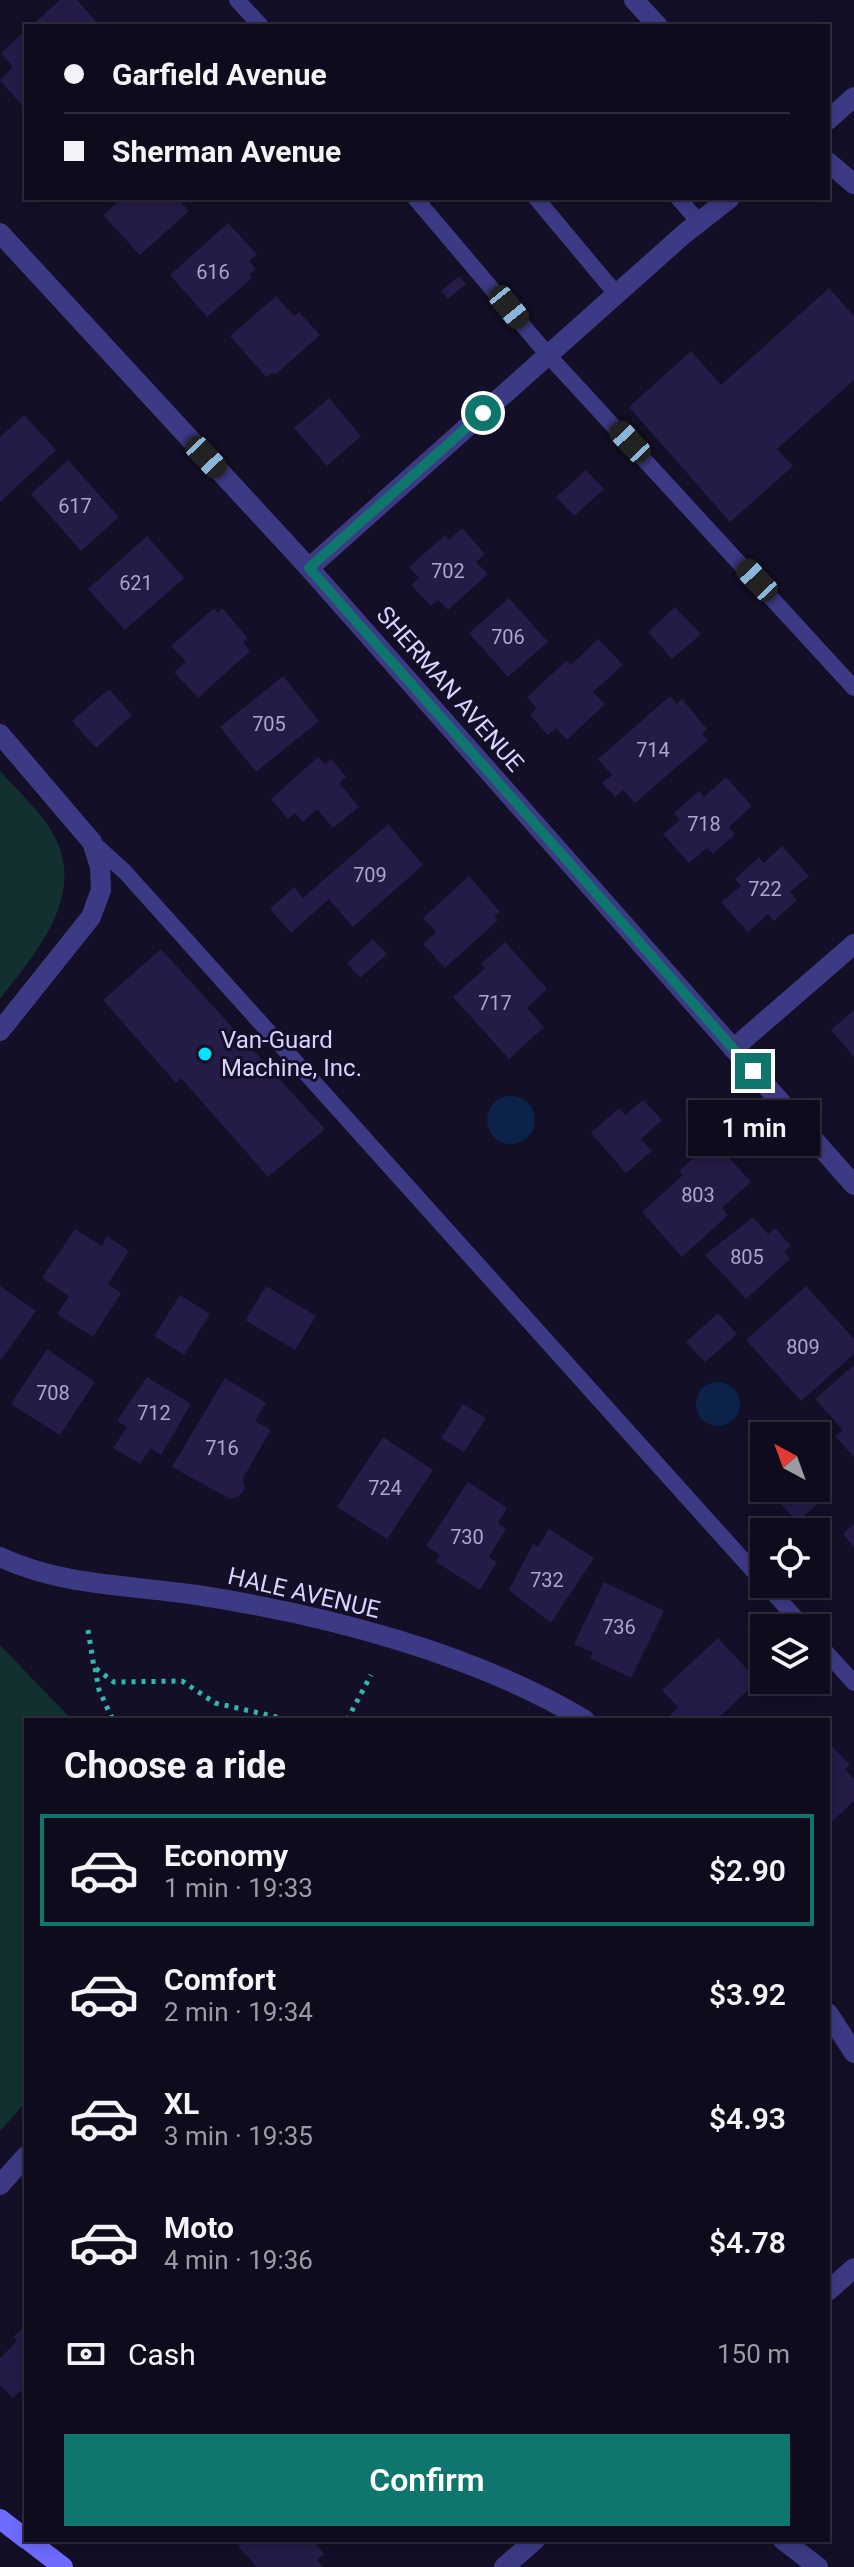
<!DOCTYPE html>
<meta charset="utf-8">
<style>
:root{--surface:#0e0b1c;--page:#171425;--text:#f1f3f6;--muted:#9b9ba3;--line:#2e2b3b;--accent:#0f766e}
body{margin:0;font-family:Roboto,sans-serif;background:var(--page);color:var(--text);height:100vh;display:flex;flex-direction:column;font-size:30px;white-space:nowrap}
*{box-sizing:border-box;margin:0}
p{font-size:26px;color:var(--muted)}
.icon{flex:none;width:44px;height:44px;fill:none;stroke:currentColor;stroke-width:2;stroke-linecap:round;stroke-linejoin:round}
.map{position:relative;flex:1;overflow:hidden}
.drawer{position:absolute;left:24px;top:1718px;width:806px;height:824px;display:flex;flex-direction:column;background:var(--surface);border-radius:0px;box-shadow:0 4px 12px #0003,0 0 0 2px var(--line)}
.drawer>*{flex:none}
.top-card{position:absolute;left:24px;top:24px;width:806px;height:176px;border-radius:0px;box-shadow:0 4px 12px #0003,0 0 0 2px var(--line);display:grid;align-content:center;height:176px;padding:0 40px;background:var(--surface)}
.needle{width:52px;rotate:319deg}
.fabs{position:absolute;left:750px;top:1422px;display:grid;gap:16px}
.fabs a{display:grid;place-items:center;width:80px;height:80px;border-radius:0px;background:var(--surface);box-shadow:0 4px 12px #0003,0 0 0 2px var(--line);font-size:40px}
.end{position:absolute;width:36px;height:36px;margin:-18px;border:10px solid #0f766e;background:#fff;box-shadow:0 0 0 4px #fff}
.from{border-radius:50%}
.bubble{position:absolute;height:56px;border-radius:0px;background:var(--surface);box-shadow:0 4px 12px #0003,0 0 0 2px var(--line);font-size:26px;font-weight:600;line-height:56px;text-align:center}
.car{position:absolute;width:24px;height:48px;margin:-24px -12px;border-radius:10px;box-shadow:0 0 6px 2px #0007;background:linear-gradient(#222 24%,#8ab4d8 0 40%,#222 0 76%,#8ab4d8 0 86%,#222 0)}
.top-card b{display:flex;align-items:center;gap:28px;height:76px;font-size:30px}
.top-card b+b{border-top:2px solid var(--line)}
.top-card i{width:20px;height:20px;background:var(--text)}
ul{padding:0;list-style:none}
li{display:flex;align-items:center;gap:24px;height:112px;margin:0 16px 12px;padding:0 24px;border:4px solid transparent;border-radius:0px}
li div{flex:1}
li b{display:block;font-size:30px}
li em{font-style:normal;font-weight:600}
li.current{border-color:var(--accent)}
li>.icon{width:72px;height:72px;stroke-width:1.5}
h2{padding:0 40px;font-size:36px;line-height:96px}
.pay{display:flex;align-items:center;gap:20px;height:88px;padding:0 40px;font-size:30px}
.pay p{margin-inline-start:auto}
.cta{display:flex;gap:16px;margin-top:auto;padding:16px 40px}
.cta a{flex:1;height:92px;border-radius:0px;background:var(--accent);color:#fff;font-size:32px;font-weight:600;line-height:92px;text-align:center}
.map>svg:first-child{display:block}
</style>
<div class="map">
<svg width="854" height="2567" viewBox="0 0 854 2567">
<rect width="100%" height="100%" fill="#130f26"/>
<path fill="#12302f" d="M0,771C16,789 36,807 49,827C91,891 38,950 0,999Z
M0,1645L72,1720H26V2102L0,2131Z"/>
<path fill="#0c2248" d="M487 1120a24 24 0 1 1 48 0a24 24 0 1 1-48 0Z
M696 1404a22 22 0 1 1 44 0a22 22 0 1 1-44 0Z"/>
<path fill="#241b47" d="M60,0H77L100,26H31Z
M26,30V110L0,80L13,67L1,53Z
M121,198H177L189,211L140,255L103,215Z
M228,223L257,254L249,261L256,269L249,275L252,278L207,317L170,275Z
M459,276L466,284L448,299L441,291Z
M829,288L854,316V380L777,449L793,466L730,522L629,407L691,351L721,385Z
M276,296L294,316L299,312L320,335L275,375L272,373L266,377L230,336Z
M329,398L361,436L327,466L294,428Z
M24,415L56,450L0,502V437Z
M68,460L119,517L81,551L31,494Z
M586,470L604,489L574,516L556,497Z
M462,528L485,554L476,562L488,574L448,610L438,600L431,606L411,585L419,578L409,567L445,535L449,540Z
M147,536L184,578L125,630L88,589Z
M509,598L548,642L508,677L469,633Z
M675,607L701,634L672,659L648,632Z
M214,608L218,613L222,608L248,638L243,642L250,651L198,698L174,672L186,662L171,646Z
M598,639L623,665L593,692L605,704L567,740L556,728L548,735L530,715L537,708L527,697L566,661L571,665Z
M283,676L319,721L256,772L220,727Z
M109,689L132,715L96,748L72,721Z
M670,696L677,704L682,699L707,729L702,734L708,740L635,803L623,790L615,797L602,783L612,775L598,759Z
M318,757L325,764L331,759L346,777L339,783L359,807L333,828L317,809L303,822L295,813L288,819L271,799Z
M726,777L752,806L729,827L735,834L713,854L707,848L689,863L663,834L680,820L674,813L699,791L704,797Z
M388,824L423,865L353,927L329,899L291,933L270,909L294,887L303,898Z
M782,846L809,876L790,892L797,900L774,921L768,914L748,932L721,902L741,886L735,879L759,857L764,863Z
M469,876L500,912L494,917L498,920L445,968L423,944L436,932L423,918Z
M373,939L387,954L360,978L347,963Z
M505,942L547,989L527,1008L544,1027L509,1059L453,997L485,968L481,964Z
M161,949L325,1129L268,1177L181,1078L176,1083L103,1000Z
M854,1010V1057L831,1030Z
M643,1100L662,1120L641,1139L652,1151L626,1173L591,1133L619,1108L625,1115Z
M713,1140L751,1182L722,1208L728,1215L682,1257L642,1212L683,1175L679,1171Z
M753,1217L768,1234L775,1228L791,1246L784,1252L790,1259L746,1299L705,1255Z
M75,1229L102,1246L107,1236L129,1251L108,1284L121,1293L93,1337L57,1314L69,1296L42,1278Z
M0,1286L36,1311L0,1361Z
M266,1286L316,1316L295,1350L245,1320Z
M806,1286L854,1339V1354L801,1401L746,1340Z
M180,1295L210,1314L184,1355L154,1336Z
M718,1313L737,1334L705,1362L686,1342Z
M47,1349L95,1382L60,1435L11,1404Z
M854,1365V1457L835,1436L843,1430L815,1399Z
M147,1377L191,1404L161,1455L151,1448L140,1464L113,1448L127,1427L117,1421Z
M225,1378L266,1403L255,1421L271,1430L243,1478L245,1489L238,1497L230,1499L172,1467Z
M463,1404L486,1418L464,1452L441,1438Z
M383,1437L433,1470L387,1539L337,1507Z
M816,1472L833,1491L797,1522L767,1488H816Z
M468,1482L507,1508L498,1523L506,1529L489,1557L497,1562L480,1590L436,1562L440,1555L426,1546Z
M854,1524V1547L843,1534Z
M549,1529L594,1558L551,1623L509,1590L533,1544L538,1547Z
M604,1582L664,1611L631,1678L590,1658L593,1652L574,1644Z
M718,1638L758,1681L716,1720H674L670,1715L678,1707L662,1690Z
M828,1742L850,1765L845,1769L854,1779V1801L828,1825Z
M26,2325V2392L20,2391L13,2398L0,2385V2358L17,2341L13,2337Z
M245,2540H313L324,2554L317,2560L323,2567H257L238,2546Z"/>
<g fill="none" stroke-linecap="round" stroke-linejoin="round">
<path stroke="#2fb8b0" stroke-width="5" stroke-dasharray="4 6" stroke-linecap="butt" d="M88,1630L94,1667L114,1682L182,1681L215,1703L290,1720
M95,1668L99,1690L113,1720
M347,1720L371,1675"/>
<path stroke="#3d3a85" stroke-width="16" d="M237,0L261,26
M415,198L548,355L854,688
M536,198L617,295
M678,198L699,222
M92,842L125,872L764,1583
M765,1584L805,1628
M816,1641L854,1683"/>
<path stroke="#3d3a85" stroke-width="20" d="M634,0L658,26
M828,120L854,97
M828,162L854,184
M0,233L309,568L854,1185
M309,568L684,234L730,198
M0,734L92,842L100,867L101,890L91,917L0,1031
M733,1049L854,944
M0,1557C62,1586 130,1585 197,1595C326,1615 473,1653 585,1720
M828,2013L854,2053
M0,2185L26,2156
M828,2291L854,2268
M783,2540L818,2567
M504,2567L535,2540"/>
<path stroke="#6f6bff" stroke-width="20" d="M0,2519L26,2539
M28,2540L63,2567"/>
</g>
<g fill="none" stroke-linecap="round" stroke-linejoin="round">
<path stroke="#0f766e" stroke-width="10" d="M483,413L309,568L753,1071"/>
</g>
<circle fill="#00e5ff" stroke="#130f26" stroke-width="3" cx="205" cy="1054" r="8"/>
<g text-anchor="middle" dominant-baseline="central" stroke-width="6" stroke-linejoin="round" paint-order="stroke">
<g font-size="20" fill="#aca6d1">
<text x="213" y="272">616</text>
<text x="75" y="506">617</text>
<text x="448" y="571">702</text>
<text x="136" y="583">621</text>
<text x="508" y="637">706</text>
<text x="269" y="724">705</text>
<text x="653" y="750">714</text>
<text x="704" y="824">718</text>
<text x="370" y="875">709</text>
<text x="765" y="889">722</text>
<text x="495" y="1003">717</text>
<text x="698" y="1195">803</text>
<text x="747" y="1257">805</text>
<text x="803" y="1347">809</text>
<text x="53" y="1393">708</text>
<text x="154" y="1413">712</text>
<text x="222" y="1448">716</text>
<text x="385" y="1488">724</text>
<text x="467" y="1537">730</text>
<text x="547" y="1580">732</text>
<text x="619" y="1627">736</text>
</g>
<g font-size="24" fill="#d9d4ff" stroke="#130f26">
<text transform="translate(450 689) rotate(49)">SHERMAN AVENUE</text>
<text transform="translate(304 1593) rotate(13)">HALE AVENUE</text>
</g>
<g font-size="24" fill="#d9d4ff" stroke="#130f26" text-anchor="start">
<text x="221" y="1040">Van-Guard<tspan x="221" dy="28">Machine, Inc.</tspan></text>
</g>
</g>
</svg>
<div class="fabs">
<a><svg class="needle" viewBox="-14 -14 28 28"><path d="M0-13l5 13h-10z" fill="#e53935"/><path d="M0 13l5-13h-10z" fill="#9b9ba3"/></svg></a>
<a><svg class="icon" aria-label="locate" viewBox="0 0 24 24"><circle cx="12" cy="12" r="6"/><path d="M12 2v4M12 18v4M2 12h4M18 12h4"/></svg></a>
<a><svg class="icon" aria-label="layers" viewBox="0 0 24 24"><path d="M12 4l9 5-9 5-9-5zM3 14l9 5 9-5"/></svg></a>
</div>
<i class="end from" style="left:483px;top:413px"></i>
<i class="end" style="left:753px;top:1071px"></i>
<div class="bubble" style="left:688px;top:1100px;width:132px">1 min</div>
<i class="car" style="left:509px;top:307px;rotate:141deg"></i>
<i class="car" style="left:630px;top:442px;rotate:317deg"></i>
<i class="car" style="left:206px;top:457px;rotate:137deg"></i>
<i class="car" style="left:757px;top:580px;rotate:317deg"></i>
<div class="top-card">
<b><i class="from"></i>Garfield Avenue</b>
<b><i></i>Sherman Avenue</b>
</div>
<section class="drawer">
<h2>Choose a ride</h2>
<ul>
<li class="current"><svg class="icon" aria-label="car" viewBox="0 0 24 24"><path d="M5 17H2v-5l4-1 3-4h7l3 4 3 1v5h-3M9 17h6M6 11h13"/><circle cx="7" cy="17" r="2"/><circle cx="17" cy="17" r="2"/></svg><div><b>Economy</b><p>1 min · 19:33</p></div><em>$2.90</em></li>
<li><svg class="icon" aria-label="car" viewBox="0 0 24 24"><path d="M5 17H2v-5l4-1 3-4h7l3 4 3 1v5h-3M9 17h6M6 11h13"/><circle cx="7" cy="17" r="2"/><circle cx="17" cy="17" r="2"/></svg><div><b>Comfort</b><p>2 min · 19:34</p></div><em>$3.92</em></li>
<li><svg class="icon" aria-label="car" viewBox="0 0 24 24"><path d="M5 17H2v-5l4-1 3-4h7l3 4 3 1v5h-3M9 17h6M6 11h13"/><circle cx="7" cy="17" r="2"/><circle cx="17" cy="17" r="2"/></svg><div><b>XL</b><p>3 min · 19:35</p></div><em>$4.93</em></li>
<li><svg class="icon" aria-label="car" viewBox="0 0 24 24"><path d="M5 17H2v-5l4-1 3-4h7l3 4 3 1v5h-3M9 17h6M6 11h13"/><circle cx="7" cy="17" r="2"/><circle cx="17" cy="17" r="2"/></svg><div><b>Moto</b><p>4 min · 19:36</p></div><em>$4.78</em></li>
</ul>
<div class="pay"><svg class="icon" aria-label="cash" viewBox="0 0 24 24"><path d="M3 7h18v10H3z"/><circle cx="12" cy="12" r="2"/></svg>Cash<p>150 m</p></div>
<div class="cta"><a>Confirm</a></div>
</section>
</div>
